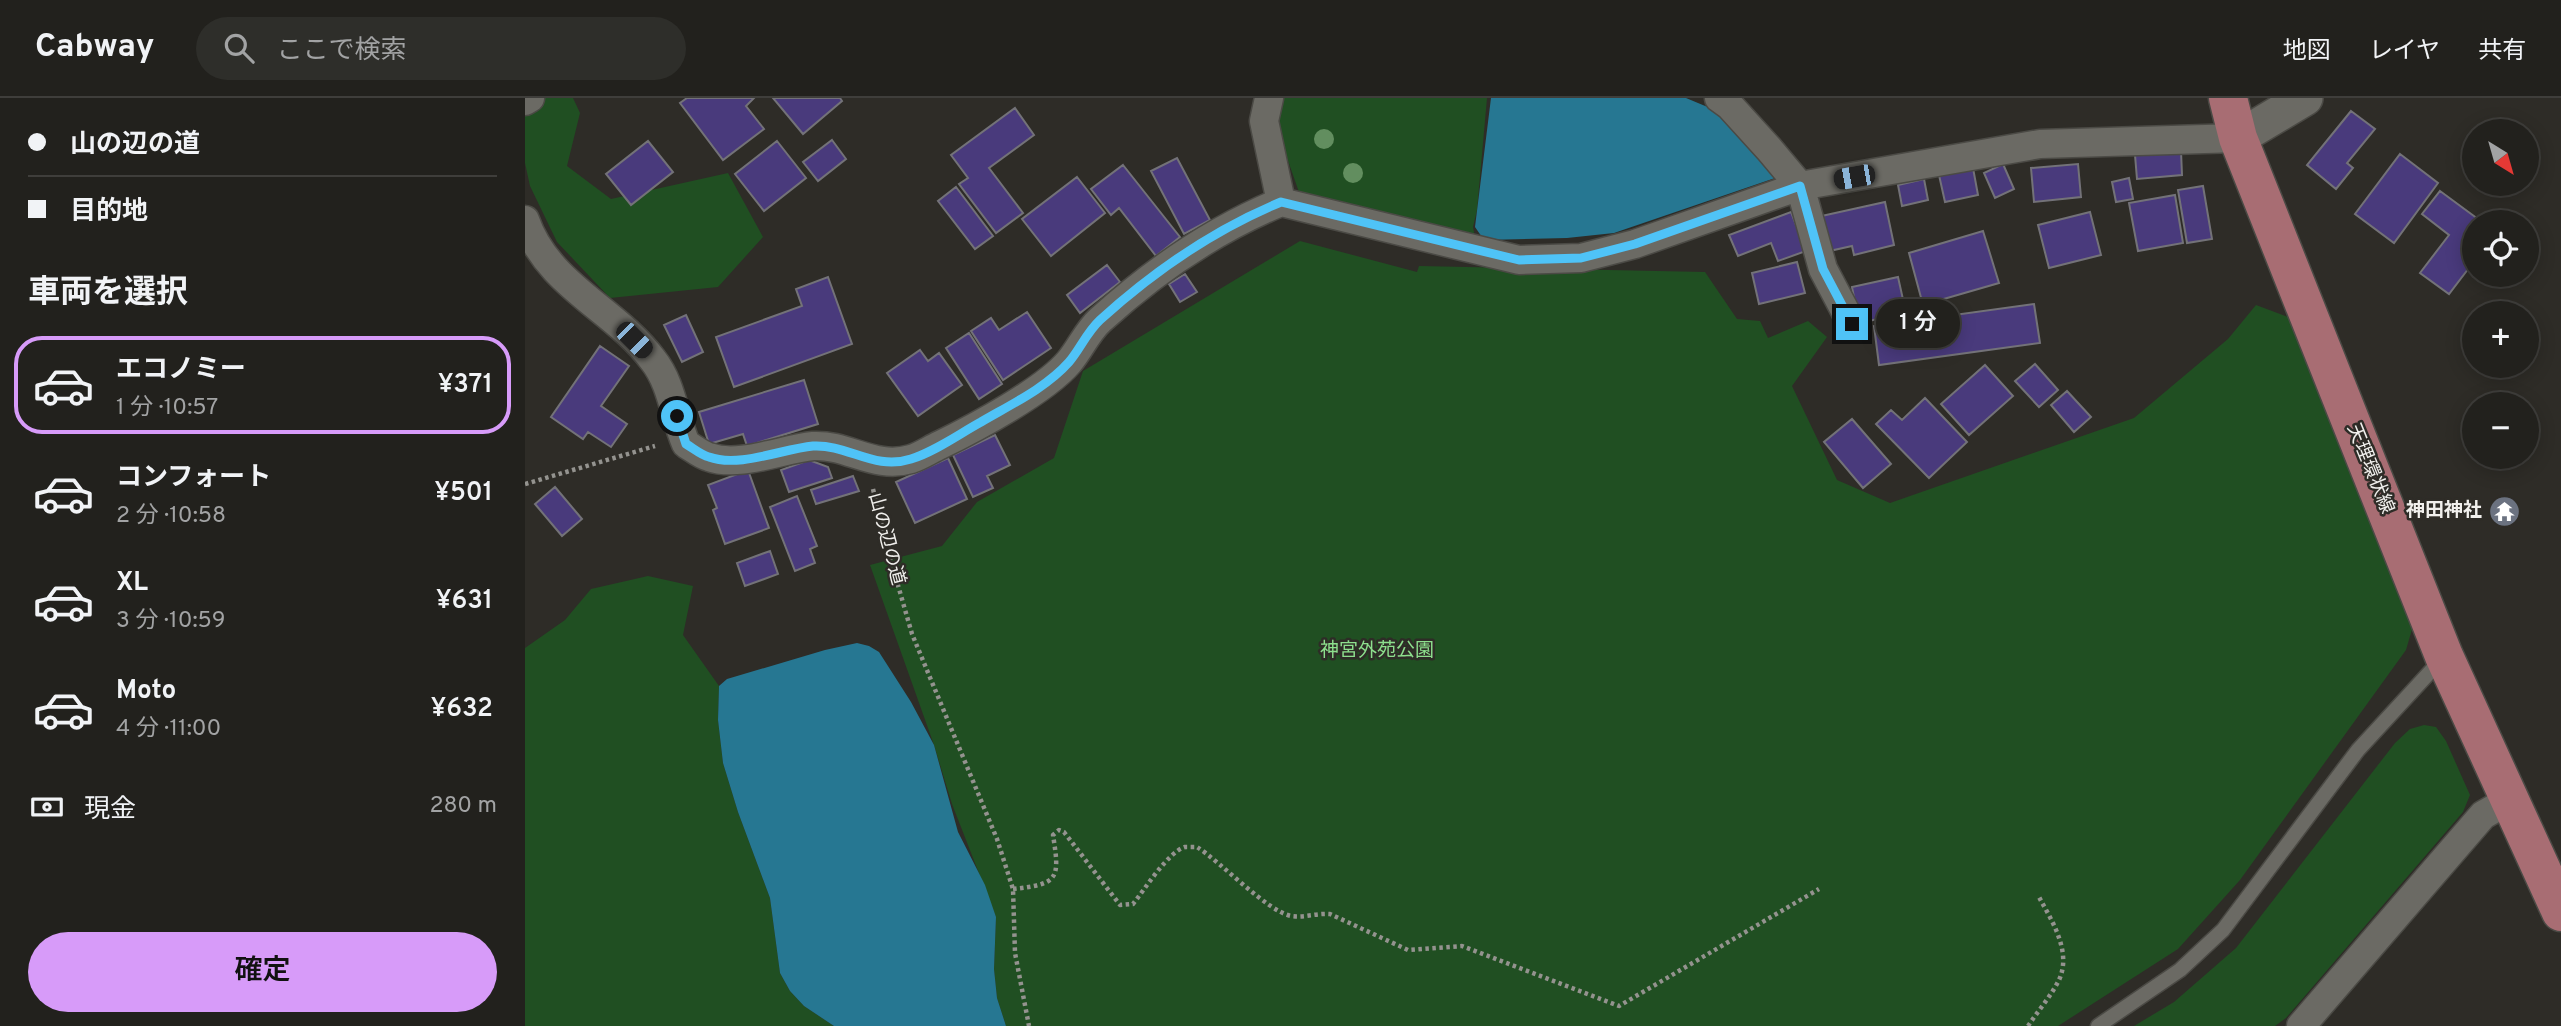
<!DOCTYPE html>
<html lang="ja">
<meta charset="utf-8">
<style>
:root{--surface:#22211d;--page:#2e2e2a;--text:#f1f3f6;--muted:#a2a3a4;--line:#3f3e3b;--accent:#d79bf9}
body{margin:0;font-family:Overpass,"Noto Sans JP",sans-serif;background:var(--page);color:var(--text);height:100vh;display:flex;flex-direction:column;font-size:26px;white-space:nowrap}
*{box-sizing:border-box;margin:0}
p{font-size:23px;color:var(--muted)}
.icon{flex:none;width:38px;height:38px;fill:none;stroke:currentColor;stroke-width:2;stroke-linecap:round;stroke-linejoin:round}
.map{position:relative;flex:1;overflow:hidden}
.panel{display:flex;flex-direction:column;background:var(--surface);width:525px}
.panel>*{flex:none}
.guide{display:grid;align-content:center;height:154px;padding:0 28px;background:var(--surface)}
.needle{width:46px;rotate:143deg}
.tools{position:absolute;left:1937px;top:21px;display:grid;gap:14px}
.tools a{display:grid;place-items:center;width:77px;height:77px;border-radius:50%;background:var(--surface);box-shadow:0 4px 18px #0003,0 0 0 2px var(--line);font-size:35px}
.end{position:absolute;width:32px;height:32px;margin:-16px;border:9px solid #4fc3f7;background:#111;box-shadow:0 0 0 4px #111}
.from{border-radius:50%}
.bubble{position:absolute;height:49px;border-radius:24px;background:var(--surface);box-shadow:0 4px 18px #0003,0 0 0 2px var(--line);font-size:23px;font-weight:600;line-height:49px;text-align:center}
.car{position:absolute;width:21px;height:42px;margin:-21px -10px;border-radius:9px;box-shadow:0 0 5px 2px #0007;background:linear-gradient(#222 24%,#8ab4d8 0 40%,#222 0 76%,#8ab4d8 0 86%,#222 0)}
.guide b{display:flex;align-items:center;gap:24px;height:66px;font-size:26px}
.guide b+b{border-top:2px solid var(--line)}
.guide i{width:18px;height:18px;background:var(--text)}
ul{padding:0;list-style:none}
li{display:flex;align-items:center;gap:21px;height:98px;margin:0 14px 10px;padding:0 14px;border:4px solid transparent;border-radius:28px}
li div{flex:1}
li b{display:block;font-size:26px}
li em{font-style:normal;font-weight:600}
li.active{border-color:var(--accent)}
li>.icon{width:63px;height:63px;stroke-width:1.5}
h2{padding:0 28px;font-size:32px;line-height:84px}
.pay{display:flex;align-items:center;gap:18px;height:77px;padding:0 28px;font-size:26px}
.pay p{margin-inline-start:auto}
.button{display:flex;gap:14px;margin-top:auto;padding:14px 28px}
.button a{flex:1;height:80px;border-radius:42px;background:var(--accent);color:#111;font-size:28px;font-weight:600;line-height:80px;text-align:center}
header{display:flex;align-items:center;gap:42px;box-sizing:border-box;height:98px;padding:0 35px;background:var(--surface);border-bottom:2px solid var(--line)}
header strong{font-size:33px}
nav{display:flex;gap:38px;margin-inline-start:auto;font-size:24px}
.search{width:490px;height:63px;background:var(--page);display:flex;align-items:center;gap:18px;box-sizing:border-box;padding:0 24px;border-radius:38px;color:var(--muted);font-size:26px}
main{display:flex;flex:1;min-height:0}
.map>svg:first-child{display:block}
</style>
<header>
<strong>Cabway</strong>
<div class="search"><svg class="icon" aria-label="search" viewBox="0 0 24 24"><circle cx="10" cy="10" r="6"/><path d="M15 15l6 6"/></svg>ここで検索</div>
<nav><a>地図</a><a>レイヤ</a><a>共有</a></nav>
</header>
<main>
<section class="panel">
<div class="guide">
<b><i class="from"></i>山の辺の道</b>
<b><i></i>目的地</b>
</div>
<h2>車両を選択</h2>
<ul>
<li class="active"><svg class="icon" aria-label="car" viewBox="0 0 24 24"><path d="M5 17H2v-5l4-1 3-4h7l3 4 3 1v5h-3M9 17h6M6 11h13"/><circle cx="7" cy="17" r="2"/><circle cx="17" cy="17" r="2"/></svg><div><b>エコノミー</b><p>1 分 · 10:57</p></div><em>¥371</em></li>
<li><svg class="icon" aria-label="car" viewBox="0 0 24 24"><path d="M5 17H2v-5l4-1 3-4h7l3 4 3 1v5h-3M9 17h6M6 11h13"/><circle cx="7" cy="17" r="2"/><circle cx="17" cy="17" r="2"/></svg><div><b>コンフォート</b><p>2 分 · 10:58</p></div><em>¥501</em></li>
<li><svg class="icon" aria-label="car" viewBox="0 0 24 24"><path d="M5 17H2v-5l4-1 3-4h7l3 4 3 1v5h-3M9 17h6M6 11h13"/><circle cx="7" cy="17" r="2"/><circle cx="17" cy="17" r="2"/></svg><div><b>XL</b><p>3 分 · 10:59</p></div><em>¥631</em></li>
<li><svg class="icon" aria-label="car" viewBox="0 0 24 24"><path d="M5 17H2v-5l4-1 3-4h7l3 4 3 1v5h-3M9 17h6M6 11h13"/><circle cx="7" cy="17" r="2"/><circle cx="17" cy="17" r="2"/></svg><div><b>Moto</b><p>4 分 · 11:00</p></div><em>¥632</em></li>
</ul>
<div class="pay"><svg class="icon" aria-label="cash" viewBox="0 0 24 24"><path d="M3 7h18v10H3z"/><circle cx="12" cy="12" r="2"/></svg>現金<p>280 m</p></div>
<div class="button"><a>確定</a></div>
</section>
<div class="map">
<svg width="2036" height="928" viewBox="0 0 2036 928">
<rect width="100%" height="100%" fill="#2e2c27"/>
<path fill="#204f22" d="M0,0H48L55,15L42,68L86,101L203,75L238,139L193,189L85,200L32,144L5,88L0,65Z
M759,0H962L952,112L948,129L950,140L775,97L747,17Z
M775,143L892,174L894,168L1180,174L1212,221L1235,223L1243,240L1283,223L1302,239L1267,288L1312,382L1365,405L1609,320L1703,241L1731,207L1766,220L1890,521L1881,552L1715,782L1653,851L1533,928H481L472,900L469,871L471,819L427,706L409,647L345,467L417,448L452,404L529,360L558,273Z
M123,478L168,488L158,537L194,588L193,622L198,665L213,714L245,800L255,875L265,893L279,908L309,928H0V550L40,522L66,491Z
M1899,627L1911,629L1921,643L1945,697L1938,714L1761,920L1750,928H1609L1649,904L1711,850L1870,645L1885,631Z"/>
<path fill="#267792" d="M966,0H1161L1197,15L1253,79L1089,135L1042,140L959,142L950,129Z
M332,545L344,548L354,554L386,604L409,647L433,734L460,787L471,819L469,871L472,900L481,928H309L279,908L265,893L255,875L245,800L213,714L198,665L193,622L194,588L202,581L300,552Z"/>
<path fill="#493a7c" stroke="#737278" stroke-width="2" d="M162,0H229L221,8L239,31L198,62L155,5Z
M248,0H315L317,3L278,36Z
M490,10L509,37L464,70L498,115L471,135L434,86L443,80L426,57Z
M1826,13L1850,31L1822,65L1828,70L1811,91L1782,67Z
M307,42L321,61L293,83L278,64Z
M123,43L148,74L106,107L81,76Z
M252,43L281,80L239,113L210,76Z
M1656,53L1657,77L1612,81L1610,57Z
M1875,56L1913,85L1869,145L1830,116Z
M652,60L685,122L659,136L626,73Z
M1478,66L1489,91L1470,100L1459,75Z
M1553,66L1556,99L1509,104L1506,70Z
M598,67L655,139L631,158L594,110L586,117L566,91Z
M1448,70L1453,97L1420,104L1414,77Z
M552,79L580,115L526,158L497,121Z
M1604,80L1608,101L1591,104L1587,84Z
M1399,81L1403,102L1377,108L1373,87Z
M1678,88L1687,141L1662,145L1653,92Z
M431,89L468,138L450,151L413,103Z
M1915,93L1957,124H1950V162L1924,196L1895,175L1924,137L1897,116Z
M1650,97L1658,145L1613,153L1604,105Z
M1360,104L1369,147L1329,157L1327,148L1300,154L1292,119Z
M1266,114L1281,153L1253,163L1246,145L1213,158L1204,137Z
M1565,114L1576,157L1524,170L1513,127Z
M1458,133L1474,185L1398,207L1384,155Z
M1272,164L1280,195L1234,206L1227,175Z
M582,167L595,184L555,215L542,197Z
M660,176L672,194L655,204L644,186Z
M303,179L327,246L209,289L191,239L277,208L271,191Z
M1373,179L1381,215L1334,225L1327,189Z
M1509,206L1515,245L1354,267L1349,228Z
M502,214L526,250L478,282L446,233L466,220L474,232Z
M161,217L178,254L157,264L139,227Z
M444,235L477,286L454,301L421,250Z
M75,248L104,268L76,308L102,326L86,349L63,334L58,341L26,319Z
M395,252L403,263L414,255L437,287L393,318L362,275Z
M1510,266L1533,292L1514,309L1490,283Z
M1460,267L1488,298L1444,337L1416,306Z
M279,282L293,326L222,348L218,336L184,346L174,314Z
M1542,293L1566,319L1549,334L1526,307Z
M1400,300L1442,344L1404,380L1351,326L1366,312L1377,322Z
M1327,321L1366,366L1338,390L1299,344Z
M470,337L485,367L462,378L468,390L448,399L428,357Z
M423,360L442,401L390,425L371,384Z
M284,362L303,369L307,380L264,394L256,372Z
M223,372L244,430L200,446L188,412L192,410L183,387Z
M328,378L334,393L291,406L286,392Z
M30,389L57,421L37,438L10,406Z
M272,398L292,448L285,451L290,465L270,473L245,409Z
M245,453L253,476L220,488L212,465Z"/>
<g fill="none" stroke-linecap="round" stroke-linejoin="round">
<defs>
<path id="service" d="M1573,928L1655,872L1698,832L1833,652L1916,562"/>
<path id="minor" d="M744,0L739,23L756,104
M1194,0L1205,8L1244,51L1275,88L1298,171L1327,226
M0,3L5,0
M0,122C23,188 89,210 128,262C147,286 149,318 161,346C168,350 176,357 184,359C214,370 257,351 288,348C323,346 350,372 386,361C396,358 406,351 415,347C450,330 519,293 544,264C555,251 562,234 575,222C629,173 688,132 756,104L994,162L1056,160L1110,146L1275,88L1515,46L1713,40
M1776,928L1958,717L1986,701"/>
<path id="tertiary" d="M1713,40L1780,0"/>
<path id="primary" d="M1703,0L1713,40L1919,558L2036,814"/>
</defs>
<use href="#service" stroke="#4b4a45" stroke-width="17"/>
<use href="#minor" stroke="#4b4a45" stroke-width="31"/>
<use href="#tertiary" stroke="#4b4a45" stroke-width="38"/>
<use href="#primary" stroke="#4b4a45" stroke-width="41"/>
<path stroke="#94938f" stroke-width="4.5" stroke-dasharray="3.5 3.5" stroke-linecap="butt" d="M0,386L130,348
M348,391L362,449L387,536L472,741L488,791L490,855L504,928
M488,791C534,786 535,781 528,737L534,732L539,734L595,807L608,806C620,791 643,754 660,749C661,749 671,749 672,749C697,765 742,813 766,818C779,820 792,815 805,816L883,852L937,848L1094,908L1294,791
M1503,928C1513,913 1526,898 1534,882C1547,854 1527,823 1514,799"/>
<use href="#service" stroke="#6b6a64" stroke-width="14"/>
<use href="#minor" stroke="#6b6a64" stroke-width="28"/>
<use href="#tertiary" stroke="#6b6a64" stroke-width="35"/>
<use href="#primary" stroke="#a86d73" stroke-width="38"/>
</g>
<g fill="#628e5f">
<circle cx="799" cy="41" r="10"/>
<circle cx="828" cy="75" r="10"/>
</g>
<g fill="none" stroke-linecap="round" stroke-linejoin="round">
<path stroke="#4fc3f7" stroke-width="9" d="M152,318L161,346C168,350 176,357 184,359C214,370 257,351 288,348C323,346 349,373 386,361C411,353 434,336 456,324C485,307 521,290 544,264C555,251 562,234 575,222C629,173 688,132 756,104L994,162L1056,160L1110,146L1275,88L1298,171L1327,226"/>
</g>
<defs>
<symbol id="temple-disc" viewBox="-11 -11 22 22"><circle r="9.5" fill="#6b7280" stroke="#2e2c27"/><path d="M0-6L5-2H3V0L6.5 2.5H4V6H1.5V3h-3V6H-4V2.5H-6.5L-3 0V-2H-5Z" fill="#fff"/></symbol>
</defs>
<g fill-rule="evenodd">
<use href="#temple-disc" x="1962" y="396" width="35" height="35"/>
</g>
<g text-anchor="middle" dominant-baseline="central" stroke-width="5" stroke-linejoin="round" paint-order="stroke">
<g font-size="19" fill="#f1f0ed" stroke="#2e2c27">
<text transform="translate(1845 371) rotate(68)">天理環状線</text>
<text transform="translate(361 441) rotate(75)">山の辺の道</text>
</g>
<g font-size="19" font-weight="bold" fill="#f1f0ed" stroke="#2e2c27" text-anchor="end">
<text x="1957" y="413">神田神社</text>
</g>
<g font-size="19" fill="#8ddf8d" stroke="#2e2c27">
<text x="852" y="553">神宮外苑公園</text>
</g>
</g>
</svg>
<div class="tools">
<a><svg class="needle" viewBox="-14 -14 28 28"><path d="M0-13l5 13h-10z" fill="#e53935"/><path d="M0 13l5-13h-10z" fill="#a2a3a4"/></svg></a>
<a><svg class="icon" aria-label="locate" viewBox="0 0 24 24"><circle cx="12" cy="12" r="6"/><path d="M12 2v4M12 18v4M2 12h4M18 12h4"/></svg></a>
<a>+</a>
<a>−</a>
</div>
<i class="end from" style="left:152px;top:318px"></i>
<i class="end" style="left:1327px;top:226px"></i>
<div class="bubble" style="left:1351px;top:201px;width:84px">1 分</div>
<i class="car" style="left:1329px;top:79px;rotate:260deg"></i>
<i class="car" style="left:109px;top:242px;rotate:135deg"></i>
</div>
</main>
